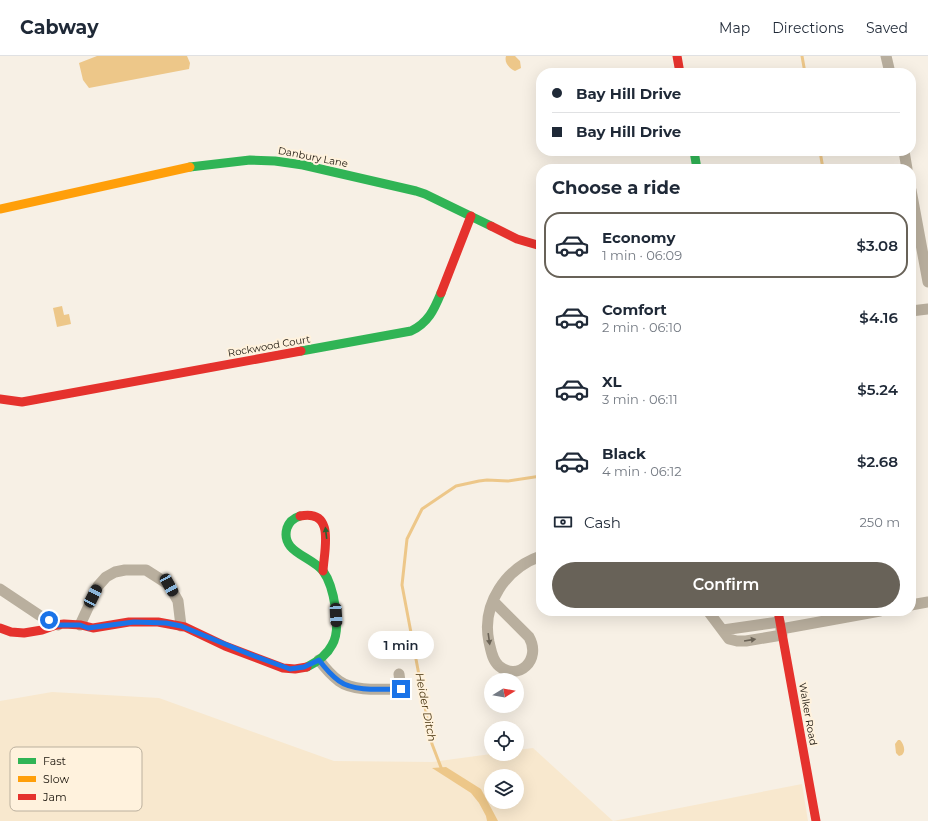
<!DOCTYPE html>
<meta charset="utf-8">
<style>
:root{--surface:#fff;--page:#f2f2f3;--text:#1f2937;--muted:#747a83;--line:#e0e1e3;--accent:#686258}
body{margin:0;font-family:Montserrat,sans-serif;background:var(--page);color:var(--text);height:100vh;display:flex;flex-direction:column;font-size:15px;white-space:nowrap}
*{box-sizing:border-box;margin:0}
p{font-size:13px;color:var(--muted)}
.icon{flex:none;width:22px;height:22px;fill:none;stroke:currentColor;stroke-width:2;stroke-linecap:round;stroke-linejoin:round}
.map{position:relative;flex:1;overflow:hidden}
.drawer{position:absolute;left:536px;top:108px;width:380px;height:452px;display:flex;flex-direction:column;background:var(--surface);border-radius:16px;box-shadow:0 4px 16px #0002}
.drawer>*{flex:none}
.banner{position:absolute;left:536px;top:12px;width:380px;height:88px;border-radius:16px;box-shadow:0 4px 16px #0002;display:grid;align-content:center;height:88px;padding:0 16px;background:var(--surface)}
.needle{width:26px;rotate:79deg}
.controls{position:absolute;left:484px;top:617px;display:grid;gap:8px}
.controls a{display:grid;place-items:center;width:40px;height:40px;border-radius:50%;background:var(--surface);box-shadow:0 4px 16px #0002;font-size:20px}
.end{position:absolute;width:18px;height:18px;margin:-9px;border:5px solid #1a73e8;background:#fff;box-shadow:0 0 0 2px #fff}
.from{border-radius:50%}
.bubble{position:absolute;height:28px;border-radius:14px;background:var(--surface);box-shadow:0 4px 16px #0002;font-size:13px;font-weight:600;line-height:28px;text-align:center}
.car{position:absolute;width:12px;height:24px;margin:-12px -6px;border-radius:5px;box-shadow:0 0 3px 1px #0007;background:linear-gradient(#222 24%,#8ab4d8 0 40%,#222 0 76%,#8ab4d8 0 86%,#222 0)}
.banner b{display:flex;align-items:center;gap:14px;height:38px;font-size:15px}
.banner b+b{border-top:1px solid var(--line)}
.banner i{width:10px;height:10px;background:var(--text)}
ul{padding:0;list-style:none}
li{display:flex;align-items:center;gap:12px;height:66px;margin:0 8px 6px;padding:0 8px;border:2px solid transparent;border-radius:16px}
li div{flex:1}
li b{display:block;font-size:15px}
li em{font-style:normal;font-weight:600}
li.active{border-color:var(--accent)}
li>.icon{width:36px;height:36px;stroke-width:1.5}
h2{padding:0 16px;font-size:18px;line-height:48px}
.pay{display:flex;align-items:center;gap:10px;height:44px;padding:0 16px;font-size:15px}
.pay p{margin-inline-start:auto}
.cta{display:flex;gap:8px;margin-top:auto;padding:8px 16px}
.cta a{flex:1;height:46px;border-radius:24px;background:var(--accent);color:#fff;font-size:16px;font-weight:600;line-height:46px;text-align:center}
header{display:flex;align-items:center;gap:24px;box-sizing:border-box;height:56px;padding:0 20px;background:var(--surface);border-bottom:1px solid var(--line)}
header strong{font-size:19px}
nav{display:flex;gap:22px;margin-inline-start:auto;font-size:14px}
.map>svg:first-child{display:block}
</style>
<header>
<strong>Cabway</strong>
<nav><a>Map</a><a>Directions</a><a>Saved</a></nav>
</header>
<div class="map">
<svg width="928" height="765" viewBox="0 0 928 765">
<rect width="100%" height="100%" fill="#f7f0e5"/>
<path fill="#f8e8ce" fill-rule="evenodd" d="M52,636L159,642L334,705L432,706L491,698H517V694L533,692L613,765L802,728L808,765H0V645ZM491,720H517V746H491Z"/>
<path fill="#edc789" d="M97,0H187L190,7L189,13L89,32L83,24L79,7Z
M506,0H515L520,5L521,12L515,15C509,12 504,7 506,0Z
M62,250L64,259L69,258L71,268L57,271L53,252Z
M898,684H900C904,688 906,695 902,699L899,700L896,697L895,688Z
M446,711L481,733L498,765H487L486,760L479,747L471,737L432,712Z"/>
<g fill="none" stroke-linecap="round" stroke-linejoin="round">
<path stroke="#edc789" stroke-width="3" d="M802,0L805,17
M820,95L823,113
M442,714L432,688L402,529L407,483L422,453L456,430L479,425L487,424L508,425L541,420"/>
<path stroke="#b9af9e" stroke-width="11" d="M886,0L890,17
M904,95L907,113
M911,134L928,226
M911,255L928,253
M0,533L39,559L58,569
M493,545L529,581C542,604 518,626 499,610C492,604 491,594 489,586C481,548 506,512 541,500
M911,549L928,546
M708,555L729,583L737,585H746L782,579
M80,569L98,530L106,521L115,516L125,514H146L157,521L169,529L178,545L181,570
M781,573L880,555
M723,574L779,566
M319,604C325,612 331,619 339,625C354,636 383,633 401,633L399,618"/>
<path stroke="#30b455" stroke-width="9" d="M694,95L697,113
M190,111L250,104L275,105L303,109L416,135L425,138L491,170
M301,295L411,275C428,267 434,254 441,237
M300,460C294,462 289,466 287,472C280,496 311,500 323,515C334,530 342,573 332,589C327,599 317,606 307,611"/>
<path stroke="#ff9f0a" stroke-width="9" d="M0,153L190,111"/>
<path stroke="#e5322d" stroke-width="9" d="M677,0L680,17
M491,170L517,183L541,190
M441,237L471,160
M0,343L22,346L301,295
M300,460C336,453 324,494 323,515
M778,555L816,765
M0,572L11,576L24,577L42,574L56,569L64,568L81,569L93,572L129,566H158L185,571L225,590L283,612L295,613L307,611"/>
</g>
<defs><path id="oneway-solid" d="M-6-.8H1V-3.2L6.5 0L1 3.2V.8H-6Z"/></defs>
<use fill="#266430" href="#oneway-solid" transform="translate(326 477) rotate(-97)"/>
<g fill="#6a6255">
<use href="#oneway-solid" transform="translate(489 583) rotate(82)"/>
<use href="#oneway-solid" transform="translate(750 584) rotate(-9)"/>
</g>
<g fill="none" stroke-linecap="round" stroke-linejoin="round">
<path stroke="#1a73e8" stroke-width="5" d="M49,564L58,569H80L88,572L134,566L166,567L181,570L249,598L290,613L304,611L319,604C325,612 331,619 339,625C354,636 383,633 401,633"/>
</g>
<g text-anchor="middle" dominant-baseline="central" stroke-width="4" stroke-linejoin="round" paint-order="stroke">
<g font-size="10" fill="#1b150c" stroke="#fff2dd">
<text transform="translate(313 101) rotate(11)">Danbury Lane</text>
<text transform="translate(269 290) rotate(-10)">Rockwood Court</text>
<text transform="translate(808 658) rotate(80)">Walker Road</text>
</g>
<g font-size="11" font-style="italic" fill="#442f09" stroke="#fff2dd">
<text transform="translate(426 651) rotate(79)">Heider Ditch</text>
</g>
</g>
<rect x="10" y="691" width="132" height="64" rx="6" fill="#fff2dd" stroke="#bbb09e" stroke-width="1"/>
<rect x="18" y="702" width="18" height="6" fill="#30b455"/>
<rect x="18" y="720" width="18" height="6" fill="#ff9f0a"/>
<rect x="18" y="738" width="18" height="6" fill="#e5322d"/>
<g font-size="11" fill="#1b150c">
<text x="43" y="709">Fast</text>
<text x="43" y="727">Slow</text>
<text x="43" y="745">Jam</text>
</g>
</svg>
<div class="controls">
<a><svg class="needle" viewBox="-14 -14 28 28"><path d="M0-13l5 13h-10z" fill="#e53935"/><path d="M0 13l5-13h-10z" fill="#747a83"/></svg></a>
<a><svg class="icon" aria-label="locate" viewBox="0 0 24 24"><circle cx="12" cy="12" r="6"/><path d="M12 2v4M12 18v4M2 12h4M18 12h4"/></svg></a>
<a><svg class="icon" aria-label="layers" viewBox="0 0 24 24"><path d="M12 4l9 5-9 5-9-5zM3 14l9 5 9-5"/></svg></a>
</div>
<i class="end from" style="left:49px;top:564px"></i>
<i class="end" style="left:401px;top:633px"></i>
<div class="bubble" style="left:368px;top:575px;width:66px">1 min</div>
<i class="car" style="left:169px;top:529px;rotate:151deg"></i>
<i class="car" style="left:93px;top:540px;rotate:27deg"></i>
<i class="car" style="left:336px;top:559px;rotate:177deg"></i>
<div class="banner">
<b><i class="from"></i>Bay Hill Drive</b>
<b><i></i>Bay Hill Drive</b>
</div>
<section class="drawer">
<h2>Choose a ride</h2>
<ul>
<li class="active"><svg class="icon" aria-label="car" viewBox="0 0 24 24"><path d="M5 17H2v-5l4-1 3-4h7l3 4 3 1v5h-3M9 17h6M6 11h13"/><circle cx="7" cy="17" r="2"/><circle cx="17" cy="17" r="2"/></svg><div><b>Economy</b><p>1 min · 06:09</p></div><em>$3.08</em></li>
<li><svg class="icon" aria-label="car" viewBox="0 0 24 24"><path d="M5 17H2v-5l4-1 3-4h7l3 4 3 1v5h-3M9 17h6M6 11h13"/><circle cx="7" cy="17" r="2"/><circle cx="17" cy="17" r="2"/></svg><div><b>Comfort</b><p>2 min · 06:10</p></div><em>$4.16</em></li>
<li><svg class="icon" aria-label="car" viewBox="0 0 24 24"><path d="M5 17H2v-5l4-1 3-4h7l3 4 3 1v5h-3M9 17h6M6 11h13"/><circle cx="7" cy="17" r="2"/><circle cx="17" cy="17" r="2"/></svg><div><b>XL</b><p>3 min · 06:11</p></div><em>$5.24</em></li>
<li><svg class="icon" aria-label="car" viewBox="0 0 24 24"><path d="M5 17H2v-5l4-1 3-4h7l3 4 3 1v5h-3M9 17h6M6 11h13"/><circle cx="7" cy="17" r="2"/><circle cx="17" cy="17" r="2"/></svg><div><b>Black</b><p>4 min · 06:12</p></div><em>$2.68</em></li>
</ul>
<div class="pay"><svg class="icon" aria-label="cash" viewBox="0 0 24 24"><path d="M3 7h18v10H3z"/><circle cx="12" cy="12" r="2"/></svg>Cash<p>250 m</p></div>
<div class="cta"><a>Confirm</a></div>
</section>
</div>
